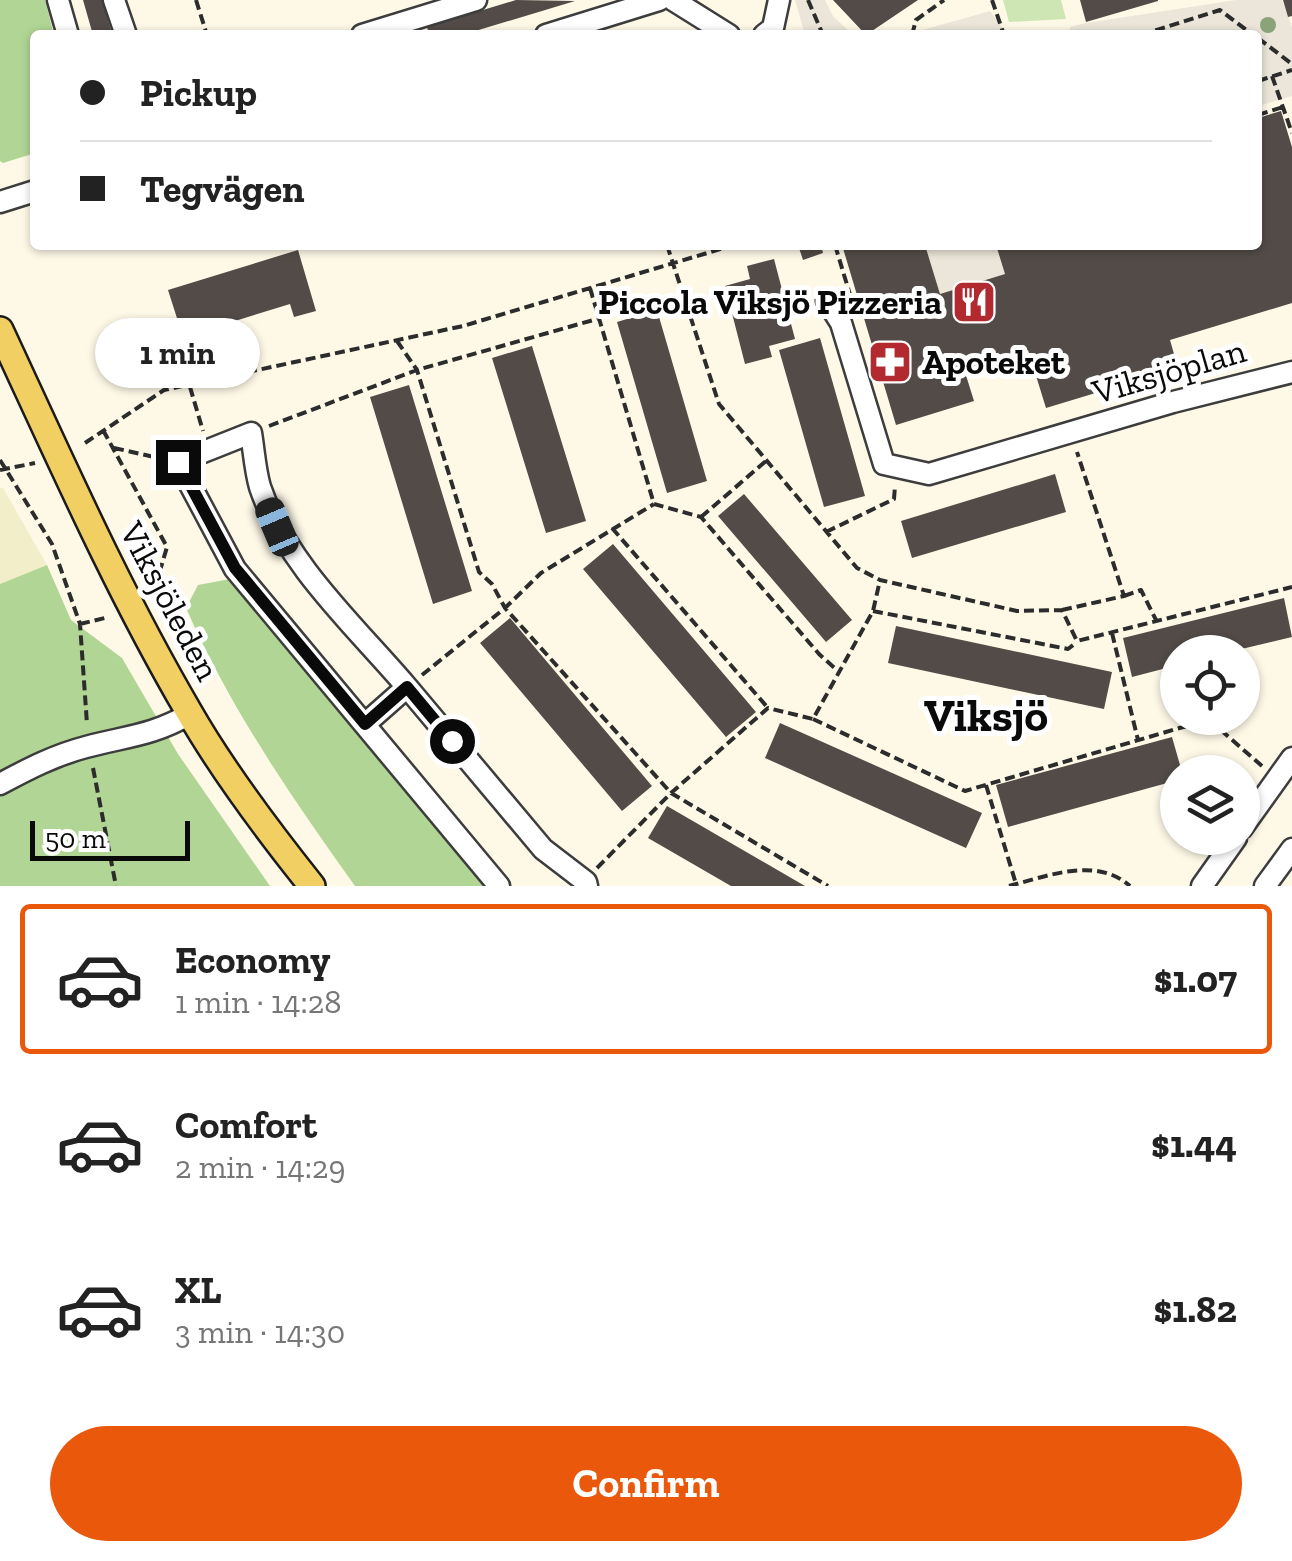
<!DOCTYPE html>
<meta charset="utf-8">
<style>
:root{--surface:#fff;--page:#f2f2f2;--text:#222;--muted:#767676;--line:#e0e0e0;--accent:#ea580c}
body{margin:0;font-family:"Zilla Slab",serif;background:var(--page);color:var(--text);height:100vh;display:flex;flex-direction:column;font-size:38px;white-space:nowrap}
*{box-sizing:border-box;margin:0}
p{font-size:32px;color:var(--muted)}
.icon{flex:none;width:55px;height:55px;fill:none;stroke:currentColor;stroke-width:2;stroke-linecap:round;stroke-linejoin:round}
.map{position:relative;height:886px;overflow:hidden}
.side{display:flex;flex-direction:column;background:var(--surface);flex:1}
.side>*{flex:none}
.guide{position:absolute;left:30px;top:30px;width:1232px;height:220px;border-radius:10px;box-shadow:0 2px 8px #0004;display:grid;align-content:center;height:220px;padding:0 50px;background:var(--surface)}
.controls{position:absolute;left:1160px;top:635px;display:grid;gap:20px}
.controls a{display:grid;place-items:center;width:100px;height:100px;border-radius:50%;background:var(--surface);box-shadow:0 2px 8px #0004;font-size:50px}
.scale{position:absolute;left:30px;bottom:25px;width:160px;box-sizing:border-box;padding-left:10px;border:5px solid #0a0a0a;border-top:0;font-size:28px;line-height:35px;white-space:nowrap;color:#0a0a0a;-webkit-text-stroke:8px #fff;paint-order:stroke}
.end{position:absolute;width:45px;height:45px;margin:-22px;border:12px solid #0a0a0a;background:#fff;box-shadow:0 0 0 5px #fff}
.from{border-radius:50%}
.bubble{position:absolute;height:70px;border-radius:35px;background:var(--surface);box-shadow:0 2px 8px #0004;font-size:32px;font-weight:700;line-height:70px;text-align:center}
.car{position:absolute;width:30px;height:60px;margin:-30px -15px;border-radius:12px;box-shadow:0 0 8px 2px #0007;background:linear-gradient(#222 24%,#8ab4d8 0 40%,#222 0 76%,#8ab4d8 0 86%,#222 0)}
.guide b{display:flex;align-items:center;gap:35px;height:95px;font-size:38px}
.guide b+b{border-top:2px solid var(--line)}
.guide i{width:25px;height:25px;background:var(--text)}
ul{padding:18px 0 0;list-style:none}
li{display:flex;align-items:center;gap:30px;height:150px;margin:0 20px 15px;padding:0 30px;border:5px solid transparent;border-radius:10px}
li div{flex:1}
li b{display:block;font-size:38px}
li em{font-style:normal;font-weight:700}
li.selected{border-color:var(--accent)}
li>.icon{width:90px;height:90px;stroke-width:1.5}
.action{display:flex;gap:20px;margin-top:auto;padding:20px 50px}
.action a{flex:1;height:115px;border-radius:60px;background:var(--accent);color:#fff;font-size:40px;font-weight:700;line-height:115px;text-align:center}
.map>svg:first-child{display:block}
</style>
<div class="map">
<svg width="1292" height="886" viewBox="0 0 1292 886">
<rect width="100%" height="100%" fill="#fef9e7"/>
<path fill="#f2eec9" d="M0,488H3L47,565L0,584Z"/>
<path fill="#cee5b4" d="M1003,0H1061L1066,19L1009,22Z"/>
<path fill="#b1d594" d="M0,0H45L54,35H35V153L3,163L0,161Z
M47,565L71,620L122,658L178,754L270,886H0V584Z
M230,579L258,605L486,886H355C292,798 230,708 186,608L198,585Z"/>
<path fill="#ebe6d9" d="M795,0H825L833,16L853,35H805Z
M1236,0H1282L1292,27V96L1258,106V35H1069L1070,27L1086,23Z
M990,11L1008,35H905L912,33Z
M925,245H996L1005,274L940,294Z"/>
<path fill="#524b47" d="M83,0H102L112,33L93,35Z
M516,0L575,1L462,35H429L427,27Z
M833,0H918L866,35Z
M1080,0H1158V1L1086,22Z
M1283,0H1292V16L1288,17Z
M1281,111L1292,147V303L1170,340L1178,368L1046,408L1028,350L964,369L974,401L896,425L842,245H925L940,294L1005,274L996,245H1258V118Z
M798,245H821L823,253L803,260Z
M298,250L316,311L294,317L290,304L183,337L168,290Z
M774,259L795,339L769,346L772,357L745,364L725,286L750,279L747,266Z
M657,310L707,481L667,493L617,322Z
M820,338L865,496L824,507L779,350Z
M532,346L586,521L546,533L492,358Z
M409,385L472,591L433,604L370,397Z
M1055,474L1066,512L912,558L901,521Z
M744,494L852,620L826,642L718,516Z
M613,544L756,712L726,737L583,569Z
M1284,598L1292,637L1229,652H1178V665L1132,677L1123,638Z
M510,618L652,786L622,811L480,643Z
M896,626L1112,672L1104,709L888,663Z
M780,723L982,813L966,848L765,758Z
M1172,737L1182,772H1178V780L1008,827L996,785Z
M667,806L805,886H731L648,838Z"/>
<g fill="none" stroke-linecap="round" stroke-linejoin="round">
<defs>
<path id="minor" d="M58,0L68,35
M114,0L126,35
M673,0L729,35
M362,35L476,0
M546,35L659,0
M764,35L773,28L779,0
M0,202L35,191
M827,301L841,323L884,464L929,474L1173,402L1292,372
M407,687L543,849L586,882L587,886
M365,724L407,687C355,626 286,564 260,487C255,470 254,451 251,433L178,462L235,569L499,886
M0,784C28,769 55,755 86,747C127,736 151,736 190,714
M1242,828L1292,758
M1202,886L1236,838
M1265,886L1292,849"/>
<path id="major" d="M0,330C60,459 117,589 189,712C224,773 268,831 312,886"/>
</defs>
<use href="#minor" stroke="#3d3d3d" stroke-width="25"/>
<use href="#major" stroke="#1b1b1b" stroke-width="30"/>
<path stroke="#2c2c2c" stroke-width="4" stroke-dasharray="10 5" stroke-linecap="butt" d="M196,0L207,35
M808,0L823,35
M992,0L1004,35
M912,35L916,20L944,0
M1141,35L1220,10L1253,35
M1258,38L1292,64
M1272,76L1292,133
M1258,81L1292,70
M1258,115L1283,107
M667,245L719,404L857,568L880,580L1017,611L1062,610L1077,641L1292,587
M835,245L851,298
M590,288L654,504L701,517L819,654L838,671
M397,341L417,370L479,572L492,584L505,608L671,793L828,886
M190,387L203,431
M269,426L417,370L597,319
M103,430L167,547L154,591
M85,443L164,390L463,326L734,245
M114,448L159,458
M0,460L52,544L80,624L87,724
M0,470L35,463
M701,517L766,461
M612,528L768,708
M826,532L894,499L895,486
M1124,596L1141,590L1156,620
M1062,610L1124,596L1077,452
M873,611L1068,649L1077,642
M80,624L109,617
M1112,633L1138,740
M422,675L505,608L541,573L654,504
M813,719L965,791L1183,727L1215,725L1262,766
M93,768L116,886
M986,785L1016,884
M597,868L671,793L768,708L813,719L873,611L880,580
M1009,886C1048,876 1096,856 1130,886"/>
<use href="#minor" stroke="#fff" stroke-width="20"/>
<use href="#major" stroke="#f2cf63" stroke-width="25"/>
</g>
<circle fill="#8aa378" cx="1268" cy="25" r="8"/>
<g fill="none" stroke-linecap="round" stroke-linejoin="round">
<path stroke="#0a0a0a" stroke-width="12" d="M178,462L235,568L365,724L407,687L452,741"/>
</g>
<defs>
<symbol id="restaurant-square" viewBox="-11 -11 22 22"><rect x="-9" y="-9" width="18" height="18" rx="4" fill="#b22930" stroke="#fff"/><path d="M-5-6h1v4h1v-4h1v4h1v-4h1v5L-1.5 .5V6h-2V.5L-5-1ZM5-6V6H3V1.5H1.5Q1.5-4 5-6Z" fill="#fff"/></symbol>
<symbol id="pharmacy-square" viewBox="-11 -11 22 22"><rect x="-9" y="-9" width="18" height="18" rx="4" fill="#b22930" stroke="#fff"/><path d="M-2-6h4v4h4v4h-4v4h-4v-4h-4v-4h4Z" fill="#fff"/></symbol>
</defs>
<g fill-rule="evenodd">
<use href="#restaurant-square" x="949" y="277" width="50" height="50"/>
<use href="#pharmacy-square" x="865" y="337" width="50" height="50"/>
</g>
<g text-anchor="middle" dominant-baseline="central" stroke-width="10" stroke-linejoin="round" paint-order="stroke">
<g font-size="35" font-weight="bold" fill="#0a0a0a" stroke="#fff" text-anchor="end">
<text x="942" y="302">Piccola Viksjö Pizzeria</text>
<text x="922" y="362" text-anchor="start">Apoteket</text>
</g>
<g font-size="35" fill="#0a0a0a" stroke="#fff">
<text transform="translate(1169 371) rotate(-16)">Viksjöplan</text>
<text transform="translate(170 601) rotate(62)">Viksjöleden</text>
</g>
<g font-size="45" font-weight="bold" fill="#0a0a0a" stroke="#fff">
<text x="986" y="716">Viksjö</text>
</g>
</g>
</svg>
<div class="controls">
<a><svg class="icon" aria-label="locate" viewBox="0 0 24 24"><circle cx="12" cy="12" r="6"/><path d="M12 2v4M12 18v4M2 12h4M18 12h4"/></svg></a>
<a><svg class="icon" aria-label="layers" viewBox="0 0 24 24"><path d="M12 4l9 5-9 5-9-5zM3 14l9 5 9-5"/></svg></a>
</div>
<div class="scale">50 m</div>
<i class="end from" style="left:452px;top:741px"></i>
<i class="end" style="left:178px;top:462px"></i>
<div class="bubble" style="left:95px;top:318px;width:165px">1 min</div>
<i class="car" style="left:277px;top:527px;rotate:337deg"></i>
<div class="guide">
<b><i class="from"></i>Pickup</b>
<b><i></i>Tegvägen</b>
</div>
</div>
<section class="side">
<ul>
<li class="selected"><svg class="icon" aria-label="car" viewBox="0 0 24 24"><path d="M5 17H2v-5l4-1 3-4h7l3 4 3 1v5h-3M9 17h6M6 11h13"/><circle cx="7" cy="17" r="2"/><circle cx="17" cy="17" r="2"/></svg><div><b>Economy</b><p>1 min · 14:28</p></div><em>$1.07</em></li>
<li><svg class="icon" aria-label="car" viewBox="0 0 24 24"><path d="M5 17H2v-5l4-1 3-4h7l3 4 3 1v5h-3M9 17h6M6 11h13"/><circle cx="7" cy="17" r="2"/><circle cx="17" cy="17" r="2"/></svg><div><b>Comfort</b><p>2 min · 14:29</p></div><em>$1.44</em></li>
<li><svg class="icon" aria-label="car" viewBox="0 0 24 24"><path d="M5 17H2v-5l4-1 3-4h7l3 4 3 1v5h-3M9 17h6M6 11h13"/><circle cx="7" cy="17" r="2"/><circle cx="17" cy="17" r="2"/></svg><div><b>XL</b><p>3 min · 14:30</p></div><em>$1.82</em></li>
</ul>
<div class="action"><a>Confirm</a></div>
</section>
